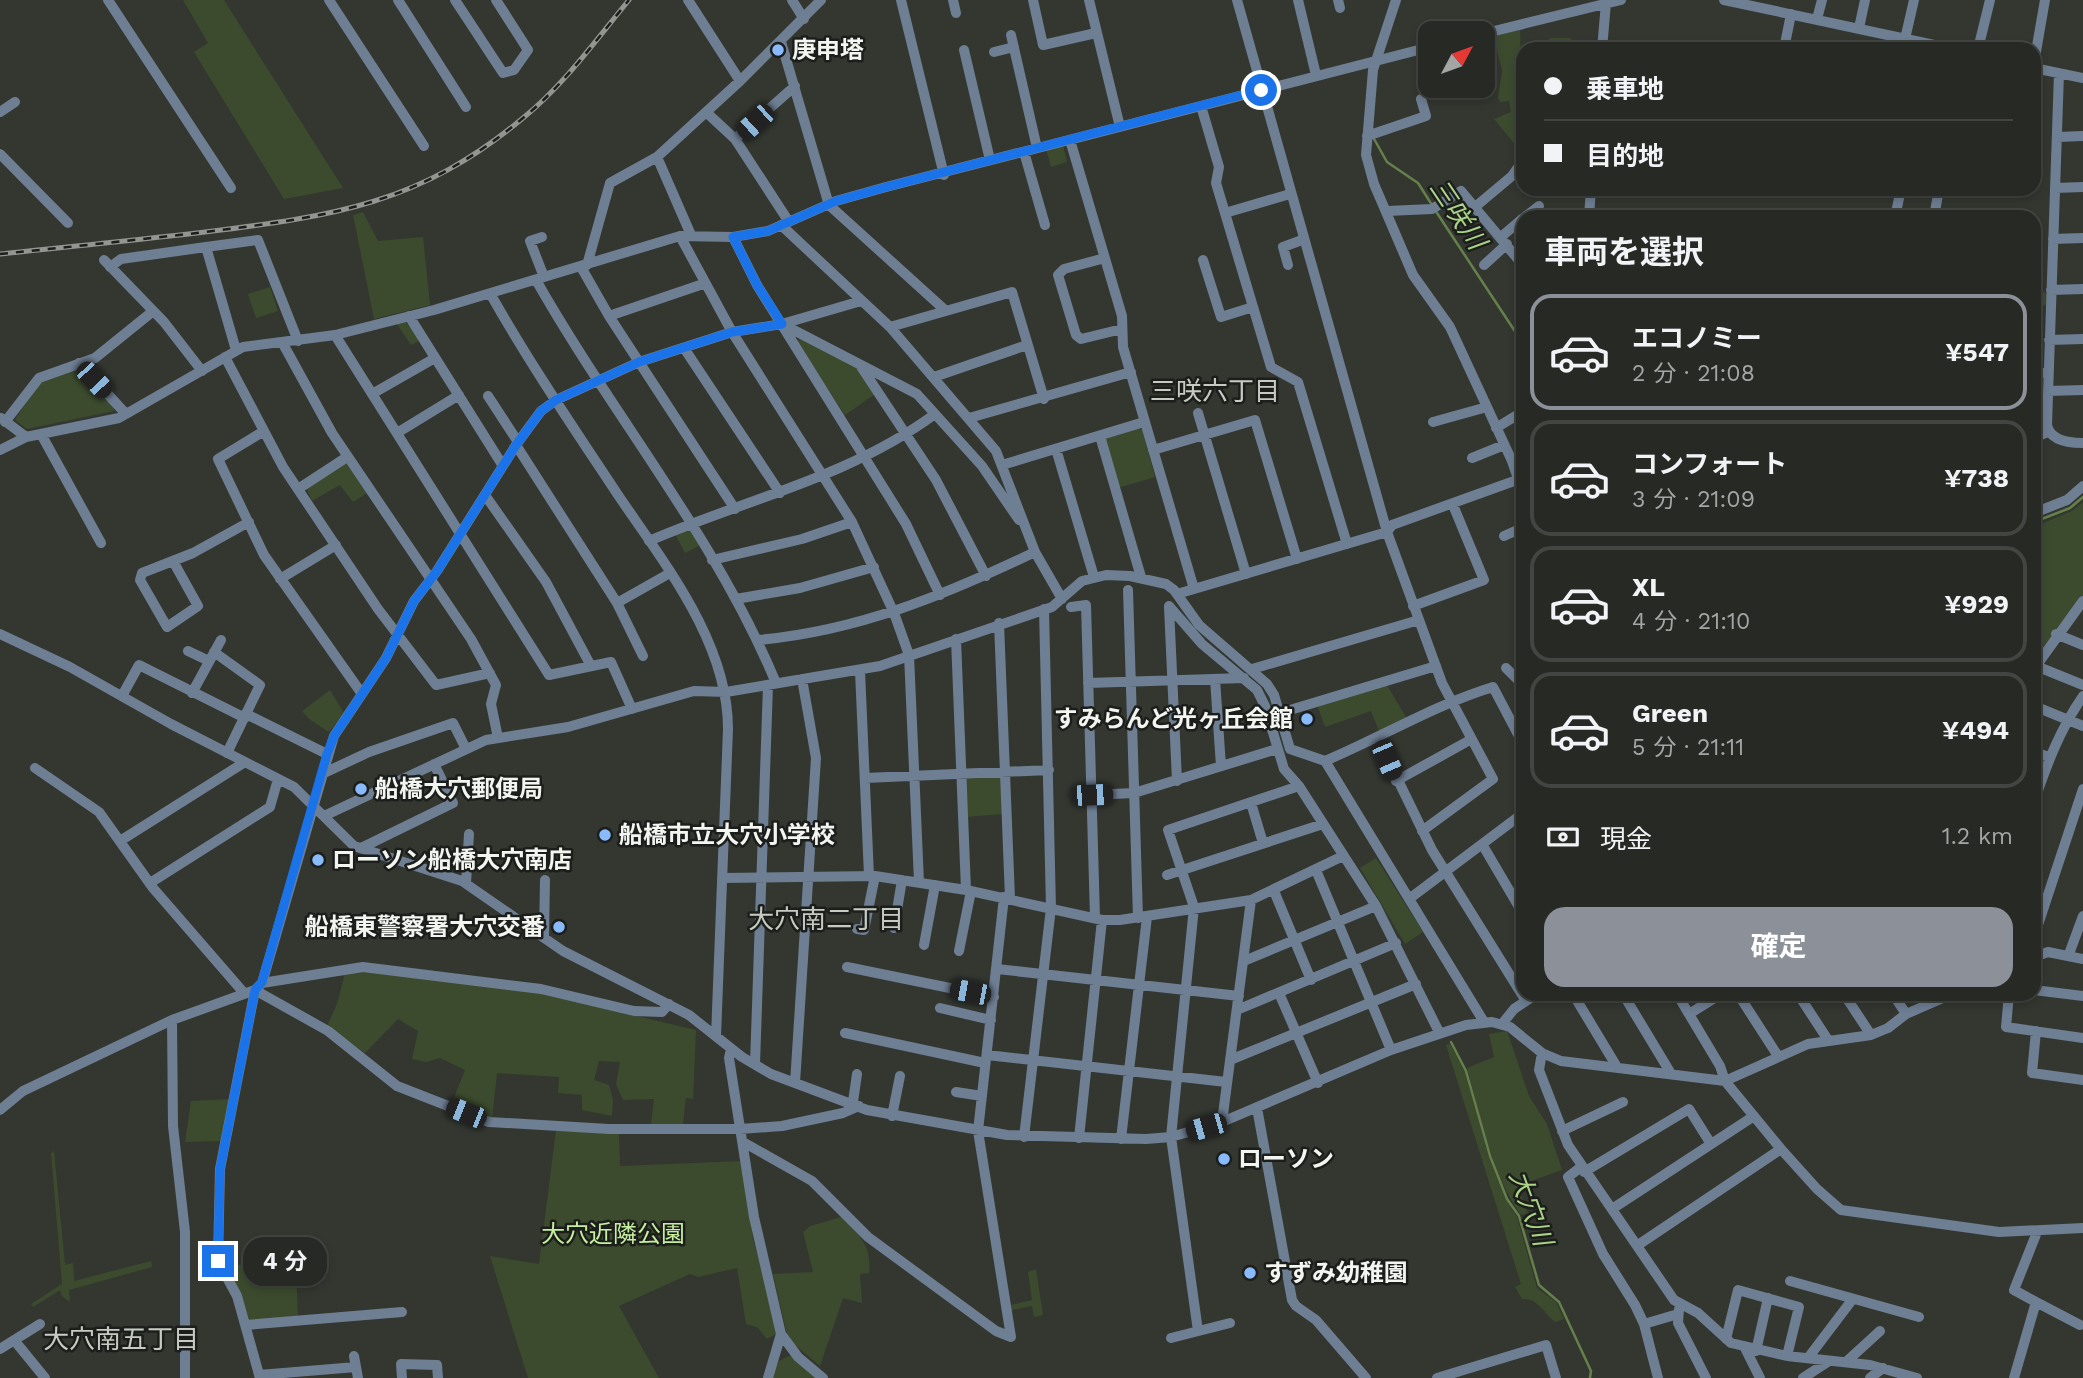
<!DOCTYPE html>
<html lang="ja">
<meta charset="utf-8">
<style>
:root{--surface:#262924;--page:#323531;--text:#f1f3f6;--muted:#a4a6a6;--line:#424541;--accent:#8c9099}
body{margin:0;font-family:"Work Sans","Noto Sans JP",sans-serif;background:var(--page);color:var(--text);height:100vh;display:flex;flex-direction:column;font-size:26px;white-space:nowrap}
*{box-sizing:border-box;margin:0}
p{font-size:23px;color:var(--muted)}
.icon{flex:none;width:38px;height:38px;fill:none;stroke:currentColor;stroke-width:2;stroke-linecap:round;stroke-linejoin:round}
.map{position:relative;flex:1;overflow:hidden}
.panel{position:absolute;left:1516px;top:210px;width:525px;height:791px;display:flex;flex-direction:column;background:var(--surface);border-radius:21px;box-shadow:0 4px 10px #0003,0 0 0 2px var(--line)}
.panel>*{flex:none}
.hud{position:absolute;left:1516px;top:42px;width:525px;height:154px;border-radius:21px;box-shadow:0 4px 10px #0003,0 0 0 2px var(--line);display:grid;align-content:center;height:154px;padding:0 28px;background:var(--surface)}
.needle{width:46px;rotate:49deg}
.tools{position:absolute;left:1418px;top:21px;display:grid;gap:14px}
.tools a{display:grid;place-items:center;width:77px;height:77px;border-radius:14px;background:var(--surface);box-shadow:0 4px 10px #0003,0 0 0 2px var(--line);font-size:35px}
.end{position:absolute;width:32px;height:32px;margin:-16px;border:9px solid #1a73e8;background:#fff;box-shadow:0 0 0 4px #fff}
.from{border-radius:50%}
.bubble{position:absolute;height:49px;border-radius:21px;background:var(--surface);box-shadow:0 4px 10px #0003,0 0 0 2px var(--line);font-size:23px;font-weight:700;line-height:49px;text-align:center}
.car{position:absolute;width:21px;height:42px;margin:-21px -10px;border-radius:9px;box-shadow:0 0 5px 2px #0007;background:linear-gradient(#222 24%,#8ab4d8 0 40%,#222 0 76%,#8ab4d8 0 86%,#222 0)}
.hud b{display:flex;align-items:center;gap:24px;height:66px;font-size:26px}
.hud b+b{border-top:2px solid var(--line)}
.hud i{width:18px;height:18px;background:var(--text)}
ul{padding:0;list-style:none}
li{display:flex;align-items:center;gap:21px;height:116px;margin:0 14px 10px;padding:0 14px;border:4px solid var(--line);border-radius:21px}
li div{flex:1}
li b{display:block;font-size:26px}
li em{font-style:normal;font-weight:700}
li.active{border-color:var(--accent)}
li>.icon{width:63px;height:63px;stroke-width:1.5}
h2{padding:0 28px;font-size:32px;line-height:84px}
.pay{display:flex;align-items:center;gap:18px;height:77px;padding:0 28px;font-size:26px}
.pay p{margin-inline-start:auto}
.button{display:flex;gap:14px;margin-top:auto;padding:14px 28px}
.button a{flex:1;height:80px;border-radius:21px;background:var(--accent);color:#fff;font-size:28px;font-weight:700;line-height:80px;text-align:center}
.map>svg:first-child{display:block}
</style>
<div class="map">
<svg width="2083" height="1378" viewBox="0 0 2083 1378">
<rect width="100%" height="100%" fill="#333730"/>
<path fill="#3c4b2e" d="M183,0H224L343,188L284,199L194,52L208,43Z
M1520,28L1522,108L1519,110L1518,124L1522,153L1494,119L1511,112L1509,101L1500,102L1498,97L1502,71L1493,35Z
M1550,38H1570L1577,44L1574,49H1533L1547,44Z
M1063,145L1067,162L1051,167L1046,149Z
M363,212L378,241L423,237L430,305L374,319L353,215Z
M270,287L278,311L256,318L248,294Z
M2032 299a8 8 0 1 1 16 0a8 8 0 1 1-16 0Z
M405,321L421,340L411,345L397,324Z
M801,338L857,365L875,394L845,415L796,342Z
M77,367L115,407L114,411L27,429L15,420L39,382Z
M1138,427L1142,430L1155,477L1118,488L1104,441L1106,437Z
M343,463L347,464L367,493L353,502L340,485L312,501L306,487Z
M2083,502V595L2034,663V527L2072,511Z
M688,528L701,545L685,553L675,534Z
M1387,685L1407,719L1380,734L1371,711L1325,727L1317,705Z
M330,690L344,713L329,732L309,719L302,711Z
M999,775L1002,778L1003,814L966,817L965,779L968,776Z
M1376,858L1423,932L1405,944L1360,868Z
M366,972L539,993L696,1030L693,1099L686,1098L683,1124H651L654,1099L623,1100L616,1084L620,1062L599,1061L594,1080L609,1085L613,1100L612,1116L582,1110V1095L558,1093L559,1077L497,1073L492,1119L452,1103L465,1070L440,1058L426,1062L412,1059L418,1031L398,1019L365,1053L327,1026L337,1004L345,973Z
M1507,1031L1529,1096L1547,1124L1562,1170L1517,1186L1528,1213L1521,1215C1491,1173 1481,1117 1467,1068L1494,1057L1489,1034Z
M1450,1044L1465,1072L1489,1158L1506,1200L1517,1217L1537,1288L1556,1302L1564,1319L1555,1322C1544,1313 1538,1298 1522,1299L1515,1287L1521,1284L1446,1045Z
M231,1099L221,1141L185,1142L191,1101Z
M556,1130L619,1133L620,1166L742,1161L753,1239L780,1332L767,1339L757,1327L746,1324L737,1268L698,1277L690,1274L619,1306L659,1378H528L490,1256L539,1264Z
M54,1151L65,1265L73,1263L74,1281L151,1261L152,1267L69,1290L70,1302L62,1296L60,1290L33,1307L31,1304L62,1284L51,1153Z
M842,1217C860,1236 872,1246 869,1273L860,1274L862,1303L843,1298L820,1366L788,1339L773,1274L813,1272L803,1232L810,1226Z
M226,1263L296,1271L298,1317L250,1321Z
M1036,1269L1043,1315L1034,1317L1032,1306L1012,1310L1011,1305L1032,1300L1028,1272Z
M795,1353L824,1378H771L779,1361Z"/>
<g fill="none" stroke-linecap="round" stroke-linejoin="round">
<path stroke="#65804b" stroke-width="2.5" d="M1373,137L1387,162L1418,183L1432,205
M1435,210L1522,342
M2034,522L2070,508L2083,497
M1451,1042L1466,1071L1490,1156L1507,1199L1519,1216L1539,1285L1559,1302L1591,1371L1590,1378"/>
<path stroke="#6e7e93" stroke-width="10" d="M108,0L231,188
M329,0L424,146
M398,0L466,107
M455,0L503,73L514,70L528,50L496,0
M688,0L740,81
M792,0L804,19
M901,0L944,175
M953,0L956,13
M1033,0L1043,45L1096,33
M1089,0L1120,127
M1237,0L1387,532L1442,683L1493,779L1422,831
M1298,0L1316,75
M1338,0L1340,8
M1396,0L1373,70L1366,155L1374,184L1413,275L1450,327L1512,461L1522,490
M1724,0L1953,49
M1817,19L1822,0
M1859,28L1865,0
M1482,34L1621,0
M1011,35L1037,148
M1905,39L1914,0
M781,42L829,205L946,311
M1602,49L1606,3
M1784,49L1791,14
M1978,49L1990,0
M964,50L990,160
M994,52L1014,47
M2034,63L2045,0
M2034,68L2083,78
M2059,73L2047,425C2050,441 2069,443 2083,443
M1201,106L1219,167L1216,183L1271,367L1298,382L1347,544
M0,112L15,102
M706,112L735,139L789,222
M1367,136L1426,116L1421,99
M2057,137L2083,136
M735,139L795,86
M1070,140L1122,316L1123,347L1194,589
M1024,152L1045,225
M0,154L68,223
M657,157L691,235
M2055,188L2083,187
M1475,207L1512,176L1522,162
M1387,211L1432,209L1461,191L1522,264
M1225,213L1290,194
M1896,214L1912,217
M1525,217L1539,206
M1589,217L1591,189
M1895,217L1901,189
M1934,217L1939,189
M781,225L890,327L996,451L1035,552L1062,599
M680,236L732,332L852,522L894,613L909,655L919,882
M542,237L530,241L544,277
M733,237L757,285L906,524L940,595
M1501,237L1522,219
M2053,239L2083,238
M1105,258L1064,269L1058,275L1076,335L1081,339L1122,329
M104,260L164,322L202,371
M1203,260L1221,317L1253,307
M587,265L610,183L657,157L740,81L821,0
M1288,265L1283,247L1302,240
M1484,265L1507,244
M110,267L121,259L206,247
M581,267L609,316L735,509
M536,280C613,416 716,538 776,683
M2051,290L2083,289
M491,295C529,362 573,427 616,492C663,562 728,641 728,729L716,1036
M409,316L503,466
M609,316L703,284
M782,324L917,394L982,466L1019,520
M890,327L1012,292L1044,399
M335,335L549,675L611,662L632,709
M2049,340L2083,339
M282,342L332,433L471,639L496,685L491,704L498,738
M684,348L780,493
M236,350L206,247L258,240L298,341
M225,357L283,467L378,609L436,685L490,673
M79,363L126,414
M860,365L936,480L986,576
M2034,373H2048
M934,377L1027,345
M2048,391L2083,390
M372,394L435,358
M488,396L518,442
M1198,413L1246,574
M1,418L26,437
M969,418L1131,372
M5,422L39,378L95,358L152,312
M1433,422L1487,407
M1496,428L1522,412
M264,431L218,459L264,555L362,694
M397,433L459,395
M41,434L101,543
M1100,436L1141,577
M2034,438L2048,432
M516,445L617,603L643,656
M1056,449L1094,577
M0,450L26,437L119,418L243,347L335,335L434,310L680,236L733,237L768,231L836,201L886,187L1430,47
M1153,450L1255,420L1297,559
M1472,458L1504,445
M1512,461L1522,453
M1002,465L1144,422
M298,489L347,457
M485,495L546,582L591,666
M2034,513L2067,500L2083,486
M1504,536L1522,528
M649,541C746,499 848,478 935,414
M712,560L802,539L852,522
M173,561L198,606L167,627L140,580L142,573L193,553L249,522
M280,579L336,545
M1128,590L1138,918
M1177,594L1387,532L1392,525L1517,480
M736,599L800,588L874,567
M617,603L670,573
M1169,606L1202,644L1257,690L1265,706L1284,769L1299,786L1376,906L1439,1032
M1413,606L1484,580L1453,505
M1071,607L1086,605L1095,917
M1169,607L1177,781
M999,623L1010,898
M0,634L70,667L171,724L294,787L354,846L462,881L563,951L689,1015L742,1057L771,1074L867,1110L1007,1135L1146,1139L1171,1137L1222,1122L1391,1050L1466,1025L1492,1022L1510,1027L1542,1053L1561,1061L1725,1081L1808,1044L1871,1035L1888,1028L1906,1014L1952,994
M2056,634L2083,645
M956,639L966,890
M758,640C858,631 945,595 1035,552
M188,651L209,661
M214,652L260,685L227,753
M2036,666L2083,685
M1506,668L1522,684
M1252,669L1419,620
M2034,669L2083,601
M860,671L869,876
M1215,679L1221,766
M1088,683L1244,678
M192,693L221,640
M122,696L139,665L245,718
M2034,706L2083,726
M1280,713L1436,666
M246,714L327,754
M1378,739L1432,850L1526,1001L1514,1009L1502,1024
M2034,752L2049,757
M1325,761C1382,737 1434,705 1493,687L1522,742
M35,768L99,812L153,888L244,993
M322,774L369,752L453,723L466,749
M865,778L1049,770
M1396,781L1470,740
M1092,795L1134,793L1277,749
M2034,802C2047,764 2060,729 2083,696
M1251,803L1263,843
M324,816L486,740L568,727L694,691L726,692L880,666L1052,607L1082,581L1106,575L1130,576L1166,584L1174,590L1199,625L1267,684L1274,695L1290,749L1325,761L1484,1022
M1517,818L1522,827
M120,841L245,762
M1482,844L1522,912
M361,848L453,803L434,764
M1316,870L1391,1050
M1167,875L1323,824
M722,878L875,876L966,890L1102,920H1120L1251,900L1343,856
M150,883L270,807L278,779
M466,883L469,834
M1274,891L1311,980
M1409,899L1522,814
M894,928L902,880
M857,929L864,930L875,876
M544,937L545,880
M2034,937L2083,789
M924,945L935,885
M959,951L971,891
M2069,954L2083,916
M2034,957L2048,952L2083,959
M1244,961L1376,906
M847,967L994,997
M997,969L1239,996
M262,983L363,967L541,989L634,1011L662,1012L669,1004
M2034,990L2083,996
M1279,993L1318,1083
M1573,994L1617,1067
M1623,994L1670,1072
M1677,994L1720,1066L1725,1081L1781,1149L1817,1189L1841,1210L1999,1232L2083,1228
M1738,994L1778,1056
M1798,994L1828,1040
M1844,994L1871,1035
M1893,994L1906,1014
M2009,994L2006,1027L2083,1038
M1526,1001L1538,994
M940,1008L991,1020
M1237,1010L1396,943
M1689,1014L1721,994
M172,1020L173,1126L185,1232V1378
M2036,1031L2032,1073L2083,1080
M845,1033L985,1063
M731,1049L729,1058L754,1217L781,1334L798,1357L823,1378
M1542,1053L1539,1070L1568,1145L1674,1300L1698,1313L1731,1343L1787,1356L1870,1365L1917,1378
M987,1055L1226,1082
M1230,1060L1416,984
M755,1064L768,685
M795,1083L816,758L802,679
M956,1092L982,1096
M853,1102L857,1074
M1257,1108L1292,1300L1296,1306L1316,1320L1366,1378
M0,1110L23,1091L172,1020L255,990L328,1031L397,1086L489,1122L609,1129H740L782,1126L843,1113L859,1106
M892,1116L900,1076
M1222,1122L1251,900
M1562,1131L1623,1102
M1024,1137L1051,908L1044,609
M1079,1138L1102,920
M1121,1139L1147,917
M743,1142L812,1181L868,1237L996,1331L1011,1337L978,1131L1004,897
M1581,1167L1568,1177L1603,1254L1635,1305L1644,1324
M1584,1172L1689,1109L1711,1144
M1612,1209L1754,1116
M1638,1245L1781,1149
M1790,1281L1919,1317
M2036,1302L2080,1325
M1679,1309L1678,1323L1706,1378
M246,1325L402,1312
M1198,1331L1171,1137L1194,907L1168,830L1299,786
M1171,1338L1230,1323
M1726,1339L1738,1290L1799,1307L1787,1356
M14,1340L45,1378
M1745,1348L1760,1378
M0,1349L40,1324
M1756,1351L1768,1298
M354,1356L358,1378
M1808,1358L1852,1300
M1846,1362L1880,1331
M259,1375L356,1367
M260,1378L237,1296L218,1261L220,1169L255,990L262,983L334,736L386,658L414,601L437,571L516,445L541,411L556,400L639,362L732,332L782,324L861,301
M402,1378L401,1364L437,1365L438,1378
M768,1378L781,1334
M1437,1378L1546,1345L1556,1378
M1658,1378L1644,1324L1678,1314
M1803,1378L1829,1361
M1870,1378L1883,1368
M2014,1378L2036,1302L2014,1290L2037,1232"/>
<defs>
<path id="rail" d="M0,254C68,247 137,240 205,232C334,216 420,204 523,118C564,85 596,40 629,0"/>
</defs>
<use href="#rail" stroke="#929590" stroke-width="5"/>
<use href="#rail" stroke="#1c1e1b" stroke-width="2.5" stroke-dasharray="8" stroke-linecap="butt"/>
</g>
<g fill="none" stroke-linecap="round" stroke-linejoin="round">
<path stroke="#1a73e8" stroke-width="9" d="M218,1261L220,1169L255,990L262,982L327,754L334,736L386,658L414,601L437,571L516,445L541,411L556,400L639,362L732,332L782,324L757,285L733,237L768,231L836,201L886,187L1261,90"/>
</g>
<g fill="#89bafc" stroke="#1c1e1b" stroke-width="2.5">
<circle cx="778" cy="50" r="7"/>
<circle cx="1307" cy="719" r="7"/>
<circle cx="361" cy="789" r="7"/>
<circle cx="605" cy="835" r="7"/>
<circle cx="318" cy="860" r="7"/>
<circle cx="559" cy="927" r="7"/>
<circle cx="1224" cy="1159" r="7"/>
<circle cx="1250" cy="1273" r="7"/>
</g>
<g text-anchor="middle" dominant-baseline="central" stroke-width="5" stroke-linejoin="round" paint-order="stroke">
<g font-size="24" font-weight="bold" fill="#f3f5f1" stroke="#1c1e1b" text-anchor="start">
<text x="792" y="50">庚申塔</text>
<text x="1293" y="719" text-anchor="end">すみらんど光ヶ丘会館</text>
<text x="375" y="789">船橋大穴郵便局</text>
<text x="619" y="835">船橋市立大穴小学校</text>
<text x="332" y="860">ローソン船橋大穴南店</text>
<text x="545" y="927" text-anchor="end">船橋東警察署大穴交番</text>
<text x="1238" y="1159">ローソン</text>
<text x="1264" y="1273">すずみ幼稚園</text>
</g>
<g font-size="24" fill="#c5ee9e" stroke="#1c1e1b">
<text x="613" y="1234">大穴近隣公園</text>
</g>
<g font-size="26" font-style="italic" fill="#abd385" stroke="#1c1e1b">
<text transform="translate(1458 214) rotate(56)">三咲川</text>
<text transform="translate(1531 1208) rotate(70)">大穴川</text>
</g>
<g font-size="26" fill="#c6cbc2" stroke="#1c1e1b">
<text x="1215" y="391">三咲六丁目</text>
<text x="826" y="919">大穴南二丁目</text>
<text x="121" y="1339">大穴南五丁目</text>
</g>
</g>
</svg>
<div class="tools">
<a><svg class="needle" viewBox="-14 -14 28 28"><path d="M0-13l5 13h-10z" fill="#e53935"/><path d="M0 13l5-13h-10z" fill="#a4a6a6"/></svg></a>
</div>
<i class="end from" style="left:1261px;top:90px"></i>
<i class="end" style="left:218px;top:1261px"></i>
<div class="bubble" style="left:243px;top:1237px;width:84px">4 分</div>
<i class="car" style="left:755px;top:122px;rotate:228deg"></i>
<i class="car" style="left:94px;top:380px;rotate:137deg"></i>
<i class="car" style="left:1387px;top:760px;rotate:157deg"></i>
<i class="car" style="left:1092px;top:795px;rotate:88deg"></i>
<i class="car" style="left:970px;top:992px;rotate:281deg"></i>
<i class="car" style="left:466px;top:1113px;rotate:292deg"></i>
<i class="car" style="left:1206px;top:1127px;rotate:254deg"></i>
<div class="hud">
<b><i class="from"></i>乗車地</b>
<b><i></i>目的地</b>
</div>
<section class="panel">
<h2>車両を選択</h2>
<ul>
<li class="active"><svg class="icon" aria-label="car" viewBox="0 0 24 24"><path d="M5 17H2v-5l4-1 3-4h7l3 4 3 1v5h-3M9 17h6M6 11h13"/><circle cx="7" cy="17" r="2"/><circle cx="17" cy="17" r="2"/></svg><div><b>エコノミー</b><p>2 分 · 21:08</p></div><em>¥547</em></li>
<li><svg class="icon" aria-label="car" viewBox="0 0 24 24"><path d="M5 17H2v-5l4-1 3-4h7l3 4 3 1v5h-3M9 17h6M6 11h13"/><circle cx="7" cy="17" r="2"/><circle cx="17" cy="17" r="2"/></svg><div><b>コンフォート</b><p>3 分 · 21:09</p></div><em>¥738</em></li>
<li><svg class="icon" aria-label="car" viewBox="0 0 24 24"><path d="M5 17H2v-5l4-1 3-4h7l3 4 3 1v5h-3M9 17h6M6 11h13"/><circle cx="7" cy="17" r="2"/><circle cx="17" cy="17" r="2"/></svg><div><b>XL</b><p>4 分 · 21:10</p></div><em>¥929</em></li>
<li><svg class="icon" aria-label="car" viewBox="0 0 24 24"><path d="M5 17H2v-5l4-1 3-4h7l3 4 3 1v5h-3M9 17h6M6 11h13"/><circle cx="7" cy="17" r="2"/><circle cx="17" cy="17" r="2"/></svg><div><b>Green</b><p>5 分 · 21:11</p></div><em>¥494</em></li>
</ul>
<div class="pay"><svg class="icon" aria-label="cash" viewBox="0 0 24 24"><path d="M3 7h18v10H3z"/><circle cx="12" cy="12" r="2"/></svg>現金<p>1.2 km</p></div>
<div class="button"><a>確定</a></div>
</section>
</div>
